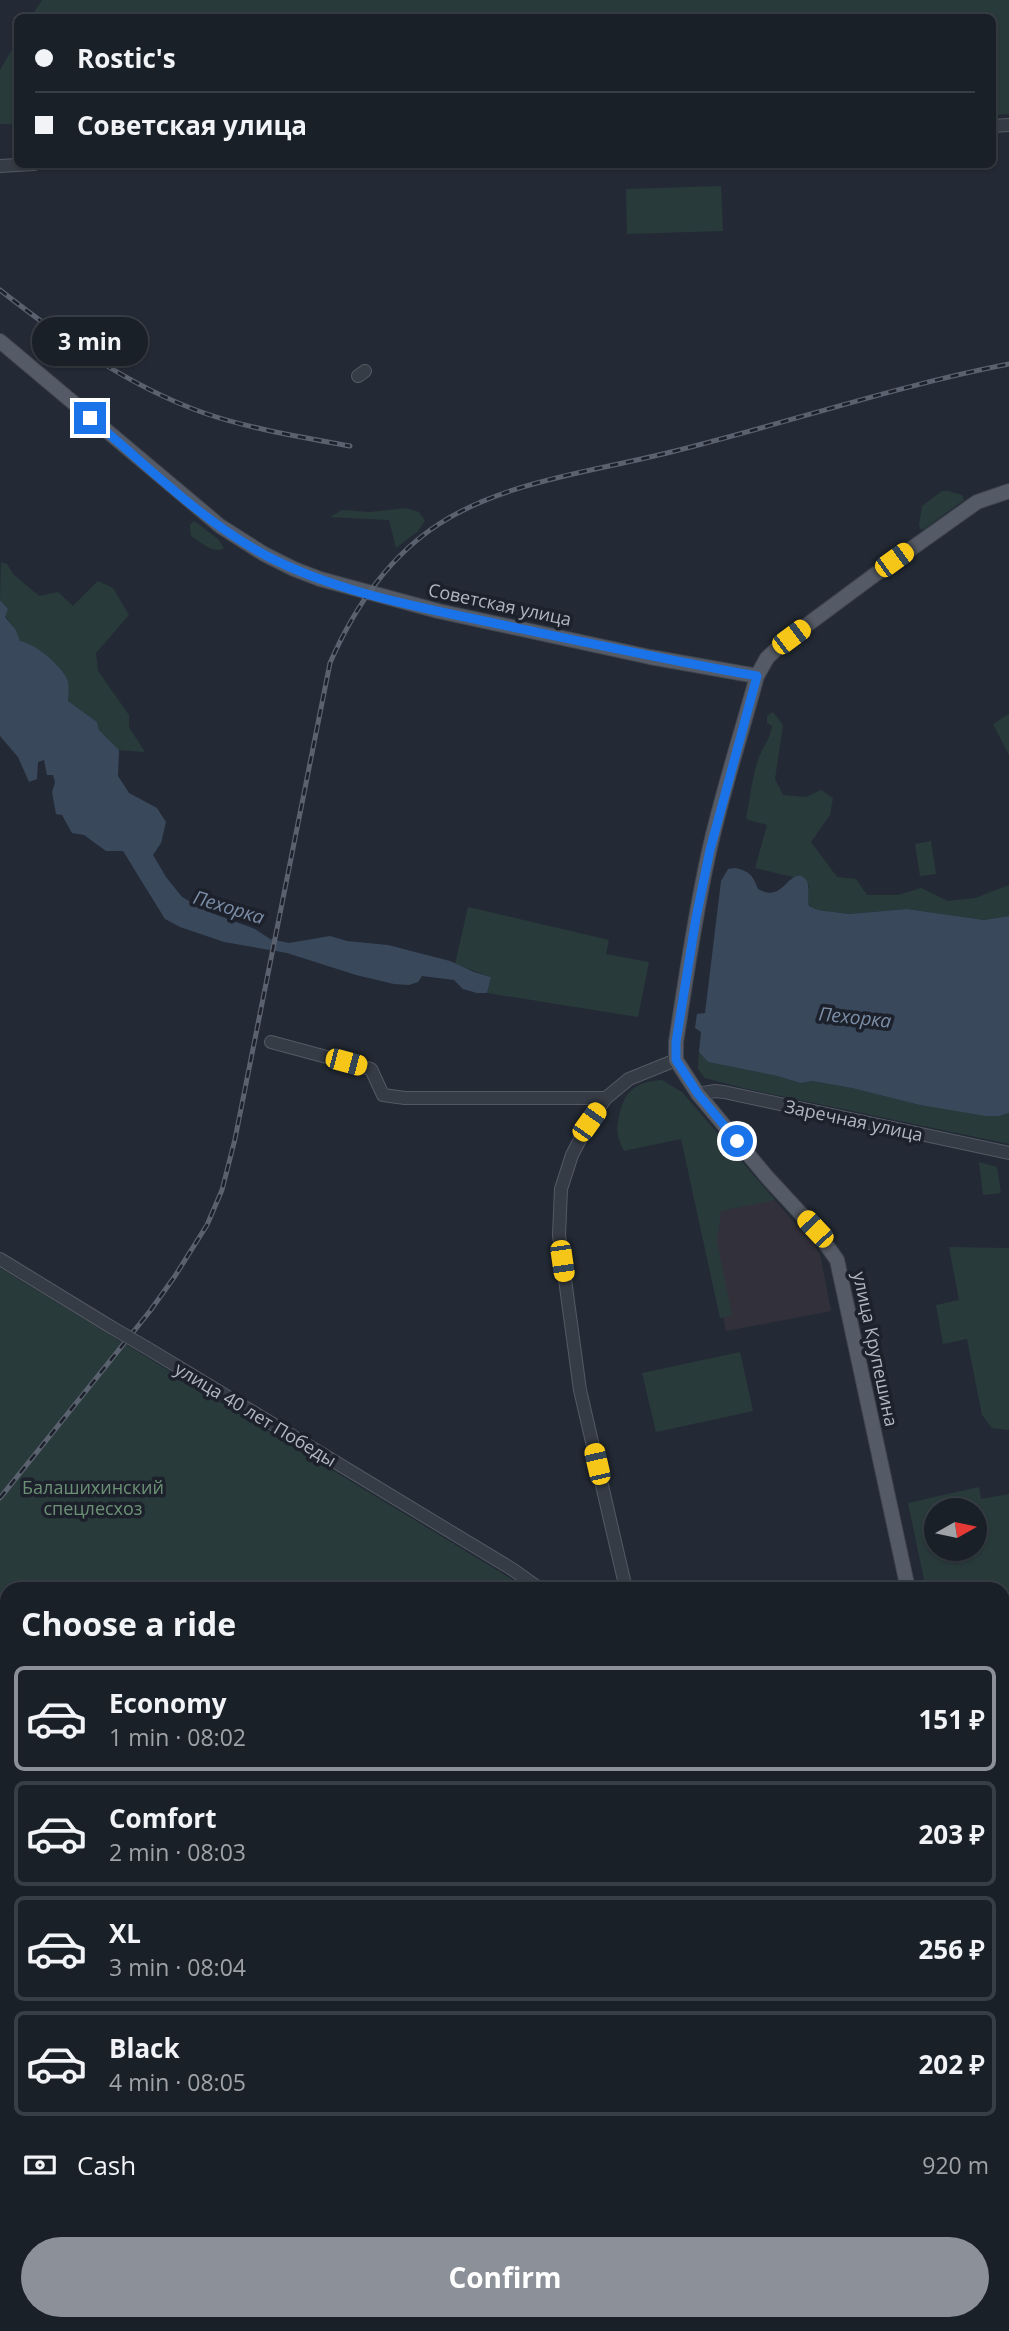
<!DOCTYPE html>
<meta charset="utf-8">
<style>
:root{--surface:#1a2028;--page:#232830;--text:#f1f3f6;--muted:#9fa3a8;--line:#383e45;--accent:#8c9099}
body{margin:0;font-family:"Open Sans",sans-serif;background:var(--page);color:var(--text);height:100vh;display:flex;flex-direction:column;font-size:26px;white-space:nowrap}
*{box-sizing:border-box;margin:0}
p{font-size:23px;color:var(--muted)}
.icon{flex:none;width:38px;height:38px;fill:none;stroke:currentColor;stroke-width:2;stroke-linecap:round;stroke-linejoin:round}
.map{position:relative;flex:1;overflow:hidden}
.side{position:absolute;left:0px;top:1582px;width:1010px;height:749px;display:flex;flex-direction:column;background:var(--surface);border-radius:21px 21px 0 0;box-shadow:0 2px 5px #0004,0 0 0 2px var(--line)}
.side>*{flex:none}
.top-card{position:absolute;left:14px;top:14px;width:982px;height:154px;border-radius:10px;box-shadow:0 2px 5px #0004,0 0 0 2px var(--line);display:grid;align-content:center;height:154px;padding:0 21px;background:var(--surface)}
.needle{width:46px;rotate:81deg}
.fabs{position:absolute;left:924px;top:1498px;display:grid;gap:14px}
.fabs a{display:grid;place-items:center;width:63px;height:63px;border-radius:50%;background:var(--surface);box-shadow:0 2px 5px #0004,0 0 0 2px var(--line);font-size:35px}
.end{position:absolute;width:32px;height:32px;margin:-16px;border:9px solid #1a73e8;background:#fff;box-shadow:0 0 0 4px #fff}
.from{border-radius:50%}
.bubble{position:absolute;height:49px;border-radius:24px;background:var(--surface);box-shadow:0 2px 5px #0004,0 0 0 2px var(--line);font-size:23px;font-weight:700;line-height:49px;text-align:center}
.car{position:absolute;width:21px;height:42px;margin:-21px -10px;border-radius:9px;box-shadow:0 0 5px 2px #0007;background:linear-gradient(#f5c518 24%,#345 0 40%,#f5c518 0 76%,#345 0 86%,#f5c518 0)}
.top-card b{display:flex;align-items:center;gap:24px;height:66px;font-size:26px}
.top-card b+b{border-top:2px solid var(--line)}
.top-card i{width:18px;height:18px;background:var(--text)}
ul{padding:0;list-style:none}
li{display:flex;align-items:center;gap:21px;height:105px;margin:0 14px 10px;padding:0 7px;border:4px solid var(--line);border-radius:10px}
li div{flex:1}
li b{display:block;font-size:26px}
li em{font-style:normal;font-weight:700}
li.active{border-color:var(--accent)}
li>.icon{width:63px;height:63px;stroke-width:1.5}
h2{padding:0 21px;font-size:32px;line-height:84px}
.pay{display:flex;align-items:center;gap:18px;height:77px;padding:0 21px;font-size:26px}
.pay p{margin-inline-start:auto}
.cta{display:flex;gap:14px;margin-top:auto;padding:14px 21px}
.cta a{flex:1;height:80px;border-radius:42px;background:var(--accent);color:#fff;font-size:28px;font-weight:700;line-height:80px;text-align:center}
.map>svg:first-child{display:block}
</style>
<div class="map">
<svg width="1009" height="2331" viewBox="0 0 1009 2331">
<rect width="100%" height="100%" fill="#232a35"/>
<path fill="#32313b" d="M769,1194L814,1244L820,1254L831,1311L726,1331L700,1206Z"/>
<path fill="#293a3b" fill-rule="evenodd" d="M42,0H1009V114L992,115V18L31,17Z
M17,41V127L15,124H0V70Z
M721,186L723,231L627,234L626,189Z
M942,491H948L962,495L964,500L924,529H920L919,525L922,506Z
M406,508L419,512L425,521L418,531L396,548L389,520L330,517L342,510L370,512Z
M194,521L218,539L224,548C214,555 201,542 191,536L190,525Z
M1,562L7,564L13,574L39,596L58,592L73,606L98,581L113,588L129,615L96,653L98,671L129,715V727L145,752L119,750L99,730L97,722L68,701V682L20,641L16,630L5,616L8,609L0,600Z
M773,712L783,725L775,779L783,795L806,797L821,790L833,798L830,815L811,842L837,877L856,879L867,895H898L921,888L948,901L975,898L1009,885V916L984,920L907,909L849,914L818,910L810,906L807,899L809,886L800,876L793,877L755,868L767,825L746,819C750,799 752,776 759,757C764,745 770,739 772,726L767,723V716Z
M1009,714V755L993,724Z
M931,841L936,874L920,876L915,844Z
M468,907L609,940L606,954L649,962L638,1017L487,993L491,977L455,964Z
M699,1052L708,1062L777,1076L801,1083L812,1081L852,1088L920,1105L967,1112L999,1116L1009,1113V1144L743,1088L705,1078L698,1069Z
M662,1080L682,1092L775,1200L721,1211L717,1241L732,1315L720,1318L681,1139L624,1151C616,1136 616,1128 620,1112C626,1089 637,1082 662,1080Z
M979,1162L997,1167L1001,1193L983,1195Z
M949,1247L1009,1248V1430L992,1428L982,1415L967,1339L943,1344L936,1305L959,1300Z
M0,1268L528,1589H7V1994L0,1969Z
M740,1352L753,1411L656,1432L642,1373Z
M979,1487L981,1499L1009,1494V1634L1003,1635V1589H926L908,1503ZM936,1510H975V1549H936Z
M1003,1866L1009,1870V2331H826L824,2324H1003Z
M285,2324H811L813,2331H288Z"/>
<path fill="#3a485c" d="M0,600L8,609L5,617L16,630L20,641C35,644 60,664 67,679C70,685 68,694 68,701L97,722L99,730L119,750L118,776L129,793L157,808L166,822L161,843L153,855L166,877L182,897L206,911L255,929L270,939L289,943L330,936L347,941L388,945L450,961L474,972L491,977L487,993H477L463,989L454,980L422,976L418,982L409,985L394,984L356,975L287,953L224,942L180,927L165,919L123,851H106L84,835L72,833L62,815L56,814L52,792L55,782L53,775H47L44,760L38,762L37,779L29,782L18,757L0,736Z
M735,868C749,871 753,875 758,889C782,903 787,873 801,876C813,880 806,897 809,906L818,910L849,914L907,909L984,920L1009,916V1113L999,1116H986L920,1105L852,1088L812,1081L801,1083L777,1076L708,1062L699,1052L701,1032L695,1028L697,1014L705,1013L721,881L728,869Z"/>
<g fill="none" stroke-linecap="round" stroke-linejoin="round">
<defs>
<path id="minor" d="M992,126L1009,125
M0,166L34,164
M358,376L365,371
M271,1042L371,1069L383,1095L405,1098H606
M698,1094L715,1091L724,1092L1009,1153
M0,1259L111,1327
M147,1348L512,1569L540,1589
M626,1589L580,1390L559,1235L561,1189L572,1155L589,1122L606,1098L629,1079L676,1060
M1003,1860L1009,1864
M819,2324L820,2331"/>
<path id="major" d="M0,341L220,526L264,554L294,569L320,579L438,611L650,657L757,676
M908,1589L837,1260L815,1229L767,1177L698,1094L676,1060V1042C686,978 695,914 709,852C722,793 741,735 757,676L767,658L784,642L873,576L977,502L1009,491
M1003,1655L1009,1653"/>
</defs>
<use href="#minor" stroke="#545a64" stroke-width="14"/>
<use href="#major" stroke="#40454f" stroke-width="16"/>
<use href="#minor" stroke="#363c46" stroke-width="12"/>
<use href="#major" stroke="#555b66" stroke-width="14"/>
<defs>
<path id="rail" d="M0,290C63,339 128,386 204,413C251,429 301,437 350,446
M0,1498L150,1311L175,1276L207,1225L222,1190L235,1139L330,663C354,608 388,557 439,524C505,481 596,471 671,452C784,424 895,386 1009,364"/>
</defs>
<use href="#rail" stroke="#5b626f" stroke-width="5"/>
<use href="#rail" stroke="#1c212b" stroke-width="2.5" stroke-dasharray="8" stroke-linecap="butt"/>
<defs>
<path id="minor-bridge" d="M111,1327L147,1348"/>
</defs>
<use href="#minor-bridge" stroke="#545a64" stroke-width="14" stroke-linecap="butt"/>
<use href="#minor-bridge" stroke="#363c46" stroke-width="12"/>
</g>
<g fill="none" stroke-linecap="round" stroke-linejoin="round">
<path stroke="#1a73e8" stroke-width="9" d="M90,418C147,465 200,520 265,555C336,593 425,608 503,625C588,643 672,661 757,676L710,850L696,918L676,1042V1060L698,1094L737,1141"/>
</g>
<g text-anchor="middle" dominant-baseline="central" stroke-width="7" stroke-linejoin="round" paint-order="stroke">
<g font-size="18" fill="#b1b7c2" stroke="#1c212b">
<text transform="translate(500 604) rotate(12)">Советская улица</text>
<text transform="translate(854 1120) rotate(12)">Заречная улица</text>
<text transform="translate(876 1349) rotate(78)">улица Крупешина</text>
<text transform="translate(256 1414) rotate(31)">улица 40 лет Победы</text>
</g>
<g font-size="18" fill="#6c9075" stroke="#1c212b">
<text x="93" y="1487">Балашихинский<tspan x="93" dy="21">спецлесхоз</tspan></text>
</g>
<g font-size="19" font-style="italic" fill="#7c8ea7" stroke="#1c212b">
<text transform="translate(229 907) rotate(17)">Пехорка</text>
<text transform="translate(855 1017) rotate(6)">Пехорка</text>
</g>
</g>
</svg>
<div class="fabs">
<a><svg class="needle" viewBox="-14 -14 28 28"><path d="M0-13l5 13h-10z" fill="#e53935"/><path d="M0 13l5-13h-10z" fill="#9fa3a8"/></svg></a>
</div>
<i class="end from" style="left:737px;top:1141px"></i>
<i class="end" style="left:90px;top:418px"></i>
<div class="bubble" style="left:32px;top:317px;width:116px">3 min</div>
<i class="car" style="left:894px;top:560px;rotate:54deg"></i>
<i class="car" style="left:791px;top:637px;rotate:53deg"></i>
<i class="car" style="left:346px;top:1062px;rotate:105deg"></i>
<i class="car" style="left:589px;top:1122px;rotate:35deg"></i>
<i class="car" style="left:815px;top:1229px;rotate:317deg"></i>
<i class="car" style="left:562px;top:1261px;rotate:172deg"></i>
<i class="car" style="left:597px;top:1464px;rotate:347deg"></i>
<div class="top-card">
<b><i class="from"></i>Rostic's</b>
<b><i></i>Советская улица</b>
</div>
<section class="side">
<h2>Choose a ride</h2>
<ul>
<li class="active"><svg class="icon" aria-label="car" viewBox="0 0 24 24"><path d="M5 17H2v-5l4-1 3-4h7l3 4 3 1v5h-3M9 17h6M6 11h13"/><circle cx="7" cy="17" r="2"/><circle cx="17" cy="17" r="2"/></svg><div><b>Economy</b><p>1 min · 08:02</p></div><em>151 ₽</em></li>
<li><svg class="icon" aria-label="car" viewBox="0 0 24 24"><path d="M5 17H2v-5l4-1 3-4h7l3 4 3 1v5h-3M9 17h6M6 11h13"/><circle cx="7" cy="17" r="2"/><circle cx="17" cy="17" r="2"/></svg><div><b>Comfort</b><p>2 min · 08:03</p></div><em>203 ₽</em></li>
<li><svg class="icon" aria-label="car" viewBox="0 0 24 24"><path d="M5 17H2v-5l4-1 3-4h7l3 4 3 1v5h-3M9 17h6M6 11h13"/><circle cx="7" cy="17" r="2"/><circle cx="17" cy="17" r="2"/></svg><div><b>XL</b><p>3 min · 08:04</p></div><em>256 ₽</em></li>
<li><svg class="icon" aria-label="car" viewBox="0 0 24 24"><path d="M5 17H2v-5l4-1 3-4h7l3 4 3 1v5h-3M9 17h6M6 11h13"/><circle cx="7" cy="17" r="2"/><circle cx="17" cy="17" r="2"/></svg><div><b>Black</b><p>4 min · 08:05</p></div><em>202 ₽</em></li>
</ul>
<div class="pay"><svg class="icon" aria-label="cash" viewBox="0 0 24 24"><path d="M3 7h18v10H3z"/><circle cx="12" cy="12" r="2"/></svg>Cash<p>920 m</p></div>
<div class="cta"><a>Confirm</a></div>
</section>
</div>
